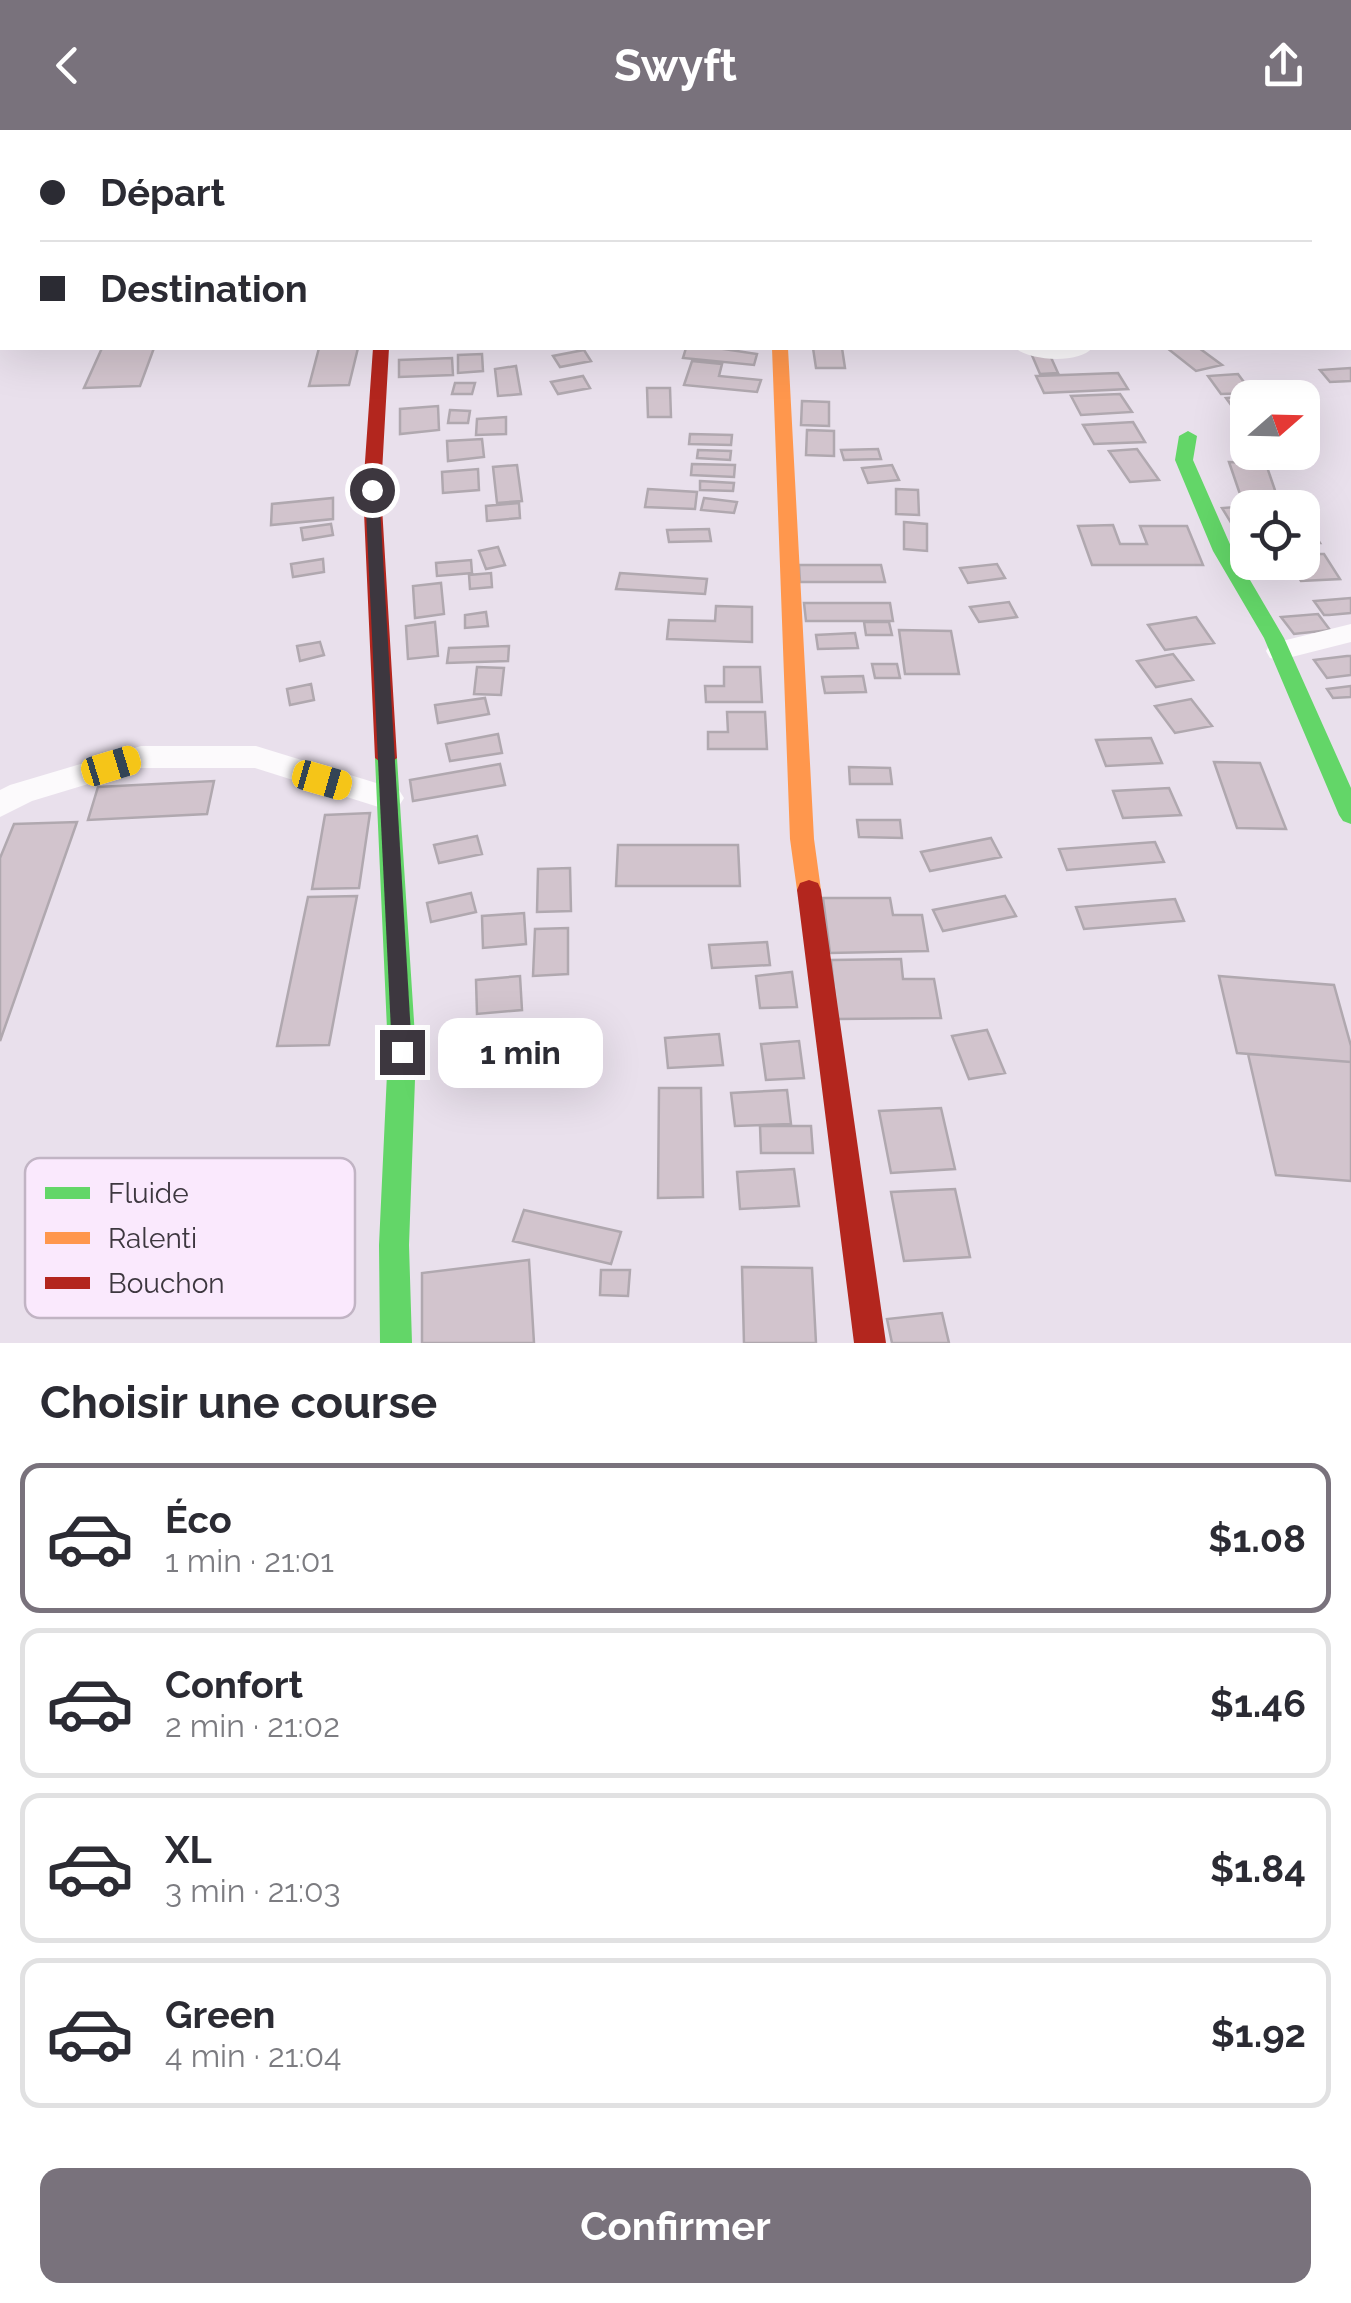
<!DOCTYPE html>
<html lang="fr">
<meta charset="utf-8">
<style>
:root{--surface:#fff;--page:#f2f2f3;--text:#2b2b33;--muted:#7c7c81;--line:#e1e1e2;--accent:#79727c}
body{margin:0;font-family:Raleway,sans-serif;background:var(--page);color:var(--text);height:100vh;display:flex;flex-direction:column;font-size:38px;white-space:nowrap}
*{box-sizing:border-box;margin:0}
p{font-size:32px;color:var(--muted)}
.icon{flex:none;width:55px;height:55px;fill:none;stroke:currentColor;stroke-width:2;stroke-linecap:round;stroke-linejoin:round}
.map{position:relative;height:1213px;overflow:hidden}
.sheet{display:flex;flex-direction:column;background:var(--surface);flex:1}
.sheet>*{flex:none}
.banner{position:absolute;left:0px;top:0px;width:1352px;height:220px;box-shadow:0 10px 40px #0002;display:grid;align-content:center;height:220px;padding:0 40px;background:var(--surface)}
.needle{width:65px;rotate:70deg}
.controls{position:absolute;left:1230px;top:250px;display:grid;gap:20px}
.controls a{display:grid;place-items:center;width:90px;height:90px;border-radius:20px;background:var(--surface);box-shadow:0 10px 40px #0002;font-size:50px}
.end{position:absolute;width:45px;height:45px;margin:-22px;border:12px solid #3d373f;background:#fff;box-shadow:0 0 0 5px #fff}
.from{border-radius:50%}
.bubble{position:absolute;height:70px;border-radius:20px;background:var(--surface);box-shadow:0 10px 40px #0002;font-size:32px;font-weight:700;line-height:70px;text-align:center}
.car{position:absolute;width:30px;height:60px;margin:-30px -15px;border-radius:12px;box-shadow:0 0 8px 2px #0007;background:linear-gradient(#f5c518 24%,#345 0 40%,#f5c518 0 76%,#345 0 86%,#f5c518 0)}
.banner b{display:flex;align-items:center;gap:35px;height:95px;font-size:38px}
.banner b+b{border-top:2px solid var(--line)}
.banner i{width:25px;height:25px;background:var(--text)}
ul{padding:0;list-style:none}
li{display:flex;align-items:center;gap:30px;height:150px;margin:0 20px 15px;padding:0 20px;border:5px solid var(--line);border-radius:20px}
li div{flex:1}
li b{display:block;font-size:38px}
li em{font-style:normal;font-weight:700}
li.current{border-color:var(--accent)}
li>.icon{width:90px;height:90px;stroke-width:1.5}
h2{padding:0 40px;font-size:45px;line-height:120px}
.button{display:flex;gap:20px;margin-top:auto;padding:20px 40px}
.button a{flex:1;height:115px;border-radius:20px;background:var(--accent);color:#fff;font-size:40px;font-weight:700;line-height:115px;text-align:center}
header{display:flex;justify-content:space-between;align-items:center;height:130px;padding:0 40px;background:var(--accent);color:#fff;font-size:45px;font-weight:700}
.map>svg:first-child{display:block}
</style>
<header><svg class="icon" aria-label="back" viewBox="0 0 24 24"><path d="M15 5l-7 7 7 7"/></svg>Swyft<svg class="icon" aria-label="share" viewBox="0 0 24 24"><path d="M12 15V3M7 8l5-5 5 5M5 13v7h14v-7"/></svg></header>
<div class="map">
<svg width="1351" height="1213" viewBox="0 0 1351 1213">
<rect width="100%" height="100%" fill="#e9e0ec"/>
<path fill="#d2c4cd" stroke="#b0a8af" stroke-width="2.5" d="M102,218H154L140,256L84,258Z
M319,218H358L349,255L309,256Z
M686,218H717L757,224L754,235L683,228Z
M813,218H842L845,238H816Z
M1167,218H1199L1222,235L1196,241Z
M584,220L591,231L560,237L553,226Z
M1031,223H1049L1058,243L1040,244Z
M482,224L483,241L458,243V225Z
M452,228L453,245L399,247V230Z
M692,231L722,234L719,246L761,250L757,262L684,255Z
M516,236L521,264L498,266L495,239Z
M1351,238V251L1330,252L1320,240Z
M1118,243L1128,259L1044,263L1036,246Z
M1238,244L1252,263L1221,264L1208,246Z
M583,246L590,258L558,264L551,252Z
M455,253H475L472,264H452Z
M647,258H670L671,287H648Z
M1292,263L1295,268H1248V285L1239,286L1226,268Z
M1120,264L1132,282L1081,285L1071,266Z
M802,271L829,272V296L801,295Z
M438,276L439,300L400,304V279Z
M450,280L470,281L468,293H448Z
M506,287V304L476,305L477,289Z
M1133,292L1145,312L1094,314L1083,295Z
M807,300L834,301V326L806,325Z
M690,304L732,305L731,315L689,314Z
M482,309L484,327L448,331L447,311Z
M878,319L881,329L844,330L841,320Z
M1137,319L1159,350L1130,352L1109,321Z
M698,320L731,321L730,330L697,328Z
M1229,332L1266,334L1279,372L1242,370Z
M692,334L735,335L734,347L691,345Z
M517,335L522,371L497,373L493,337Z
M892,335L899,350L868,353L862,338Z
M478,339L479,360L443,363L442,342Z
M700,351L734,353L733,361L700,360Z
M648,359L697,362L695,379L645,377Z
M896,359L918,360L919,385L896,384Z
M333,368V389L271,395L272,374Z
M704,368L737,372L734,383L701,380Z
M519,373L520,388L487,391L486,376Z
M1249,376L1248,394L1233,396L1222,378Z
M1302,388H1304L1320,413H1302Z
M904,392L927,394V421L904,419Z
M331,394L333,405L303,410L301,398Z
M1113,395L1120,414H1147L1140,396H1187L1203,435H1092L1078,396Z
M709,399L711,411L669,412L667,400Z
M498,417L505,435L486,439L479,421Z
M1302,424H1324L1340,449L1301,451L1289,432H1302Z
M323,429L324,442L293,447L291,434Z
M471,430L472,443L437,446L436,433Z
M997,434L1005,448L968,453L960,438Z
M799,435H881L885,452H800Z
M491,443L492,457L470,459L469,445Z
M620,443L707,449L705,464L616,459Z
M441,453L444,484L415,488L413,456Z
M1351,468V483L1329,485H1324L1314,471Z
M1009,472L1017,487L979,492L970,477Z
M804,473H890L893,491H806Z
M716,476L752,477V512L667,509L669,490L715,491Z
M486,482L488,496L465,498V485Z
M1318,484L1330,500L1294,504L1281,487Z
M1196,487L1214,513L1165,520L1148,495Z
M435,492L438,526L408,529L406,496Z
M864,492H889L892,505H866Z
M899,500L951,501L959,544H905Z
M855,503L858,518L818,519L816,505Z
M320,512L324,525L300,531L297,516Z
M509,516L508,531L447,533L449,518Z
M1173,524L1193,550L1156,557L1137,531Z
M1347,526H1351V545L1327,548L1314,530Z
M872,534H897L900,548H875Z
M477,537L504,538L501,565L474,564Z
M724,537H760L762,572H706L705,556H724Z
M863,546L866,562L825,563L822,547Z
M311,554L314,570L290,575L287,559Z
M1351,556V567L1333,568L1327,559Z
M485,568L489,584L438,593L435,575Z
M1191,569L1212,596L1175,603L1155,576Z
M727,582H765L767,619H708V602H728Z
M498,604L502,623L450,631L446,614Z
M1151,608L1162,633L1106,636L1096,610Z
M1214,632L1260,633L1286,699L1237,698Z
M500,634L505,655L413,671L410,650Z
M849,637L890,638L892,654H850Z
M214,651L207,684L88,690L98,657Z
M1169,658L1181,685L1123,688L1113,661Z
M370,683L359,758L312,759L325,685Z
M857,690H900L902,708L859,707Z
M77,692L0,911V728L14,694Z
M477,706L482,724L439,733L434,715Z
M991,708L1001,727L930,741L921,722Z
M1155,712L1164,732L1067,740L1059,719Z
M618,715H738L740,756H616Z
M570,738L571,781L537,782L538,739Z
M471,763L476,782L431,792L427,773Z
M357,766L329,915L277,916L308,767Z
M1005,766L1016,786L943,801L933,780Z
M823,768H890L893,785H922L928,821L830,823Z
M1175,769L1184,791L1084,799L1076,777Z
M524,783L526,814L483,818L482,786Z
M568,798V844L533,846L535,799Z
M767,812L770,835L712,838L709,815Z
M901,829L903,849H934L941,888L837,889L831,830Z
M792,842L797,877L760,878L756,846Z
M520,846L522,880L477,884L476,850Z
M1219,846L1334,855L1351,916V932L1237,923Z
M987,900L1005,943L969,949L952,906Z
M719,904L723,935L668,938L665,908Z
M799,911L804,948L766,950L761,914Z
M1248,924L1351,932V1051L1276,1045Z
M659,958H701L703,1067L658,1068Z
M787,960L791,994L735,996L731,963Z
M941,978L955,1039L891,1043L879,981Z
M760,996H811L813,1023H761Z
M794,1039L799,1076L740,1079L737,1042Z
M955,1059L970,1127L904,1131L891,1062Z
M524,1080L621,1102L611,1134L513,1111Z
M529,1130L534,1213H422V1143Z
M742,1137L812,1138L816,1213H744Z
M601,1140H630L628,1166L600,1165Z
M942,1183L949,1213H892L887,1189Z"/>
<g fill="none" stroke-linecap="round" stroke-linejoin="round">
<path fill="#fcfafc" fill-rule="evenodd" d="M744,0H762V2H745Z
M1350,74H1351V86H1350Z
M1015,218H1092C1079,234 1030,231 1015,218Z
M1351,494V512L1280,530L1270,528L1266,521L1270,514Z
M141,616H256L399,660L404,668L399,676L388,680L255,638H141L32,671L0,687V660L10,655Z"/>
<path fill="#63d668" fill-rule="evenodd" d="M1188,301L1197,306L1193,330L1233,421L1284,508L1351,658V694L1343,691L1339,685L1264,508L1213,421L1175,330L1179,306Z
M386,620L397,628L416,922L409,1115L412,1213H380L379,1115L388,922L375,628Z"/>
<path fill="#ff974d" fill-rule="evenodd" d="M772,218H788L814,709L821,760L818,767L809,770L800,767L797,760L790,709Z"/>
<path fill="#b3261e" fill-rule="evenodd" d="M373,218H389L381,360L397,628L386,636L375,628L363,360Z
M809,750L818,753L821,760L886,1213H854L797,760L800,753Z"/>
</g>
<path fill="#3d373f" d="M372,356L379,360L412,922L402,931L392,922L365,360Z"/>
<rect x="25" y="1028" width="330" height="160" rx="15" fill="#fae9fd" stroke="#c1b4c4" stroke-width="2.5"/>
<rect x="45" y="1057" width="45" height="12" fill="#63d668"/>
<rect x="45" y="1102" width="45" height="12" fill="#ff974d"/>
<rect x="45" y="1147" width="45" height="12" fill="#b3261e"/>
<g font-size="28" fill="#3d373f">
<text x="108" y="1073">Fluide</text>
<text x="108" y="1118">Ralenti</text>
<text x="108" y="1163">Bouchon</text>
</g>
</svg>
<div class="controls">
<a><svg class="needle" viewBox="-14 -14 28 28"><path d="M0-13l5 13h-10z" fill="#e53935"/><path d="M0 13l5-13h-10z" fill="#7c7c81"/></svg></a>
<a><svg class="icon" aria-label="locate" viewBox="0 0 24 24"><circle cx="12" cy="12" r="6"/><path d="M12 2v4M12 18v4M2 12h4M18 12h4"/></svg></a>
</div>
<i class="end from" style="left:372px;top:360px"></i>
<i class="end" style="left:402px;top:922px"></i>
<div class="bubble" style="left:438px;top:888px;width:165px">1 min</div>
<i class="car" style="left:111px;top:636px;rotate:73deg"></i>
<i class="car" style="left:322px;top:650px;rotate:106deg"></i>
<div class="banner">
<b><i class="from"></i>Départ</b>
<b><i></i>Destination</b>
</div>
</div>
<section class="sheet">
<h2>Choisir une course</h2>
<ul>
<li class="current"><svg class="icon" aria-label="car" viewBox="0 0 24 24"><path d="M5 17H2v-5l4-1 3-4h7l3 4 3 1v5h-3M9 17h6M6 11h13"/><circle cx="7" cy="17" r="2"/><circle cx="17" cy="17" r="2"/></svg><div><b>Éco</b><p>1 min · 21:01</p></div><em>$1.08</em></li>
<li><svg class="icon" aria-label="car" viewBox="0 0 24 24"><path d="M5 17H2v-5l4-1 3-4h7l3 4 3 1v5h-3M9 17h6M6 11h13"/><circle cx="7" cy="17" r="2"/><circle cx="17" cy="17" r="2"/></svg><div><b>Confort</b><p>2 min · 21:02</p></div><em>$1.46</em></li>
<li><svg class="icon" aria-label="car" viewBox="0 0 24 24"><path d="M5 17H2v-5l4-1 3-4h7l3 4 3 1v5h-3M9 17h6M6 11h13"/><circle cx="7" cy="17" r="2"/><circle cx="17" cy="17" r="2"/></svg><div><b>XL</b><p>3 min · 21:03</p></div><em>$1.84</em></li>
<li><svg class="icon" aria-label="car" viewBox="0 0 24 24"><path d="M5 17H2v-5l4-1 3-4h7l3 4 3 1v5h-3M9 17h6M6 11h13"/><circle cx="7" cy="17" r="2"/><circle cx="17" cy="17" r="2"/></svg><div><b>Green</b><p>4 min · 21:04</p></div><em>$1.92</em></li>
</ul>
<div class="button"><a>Confirmer</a></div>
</section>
